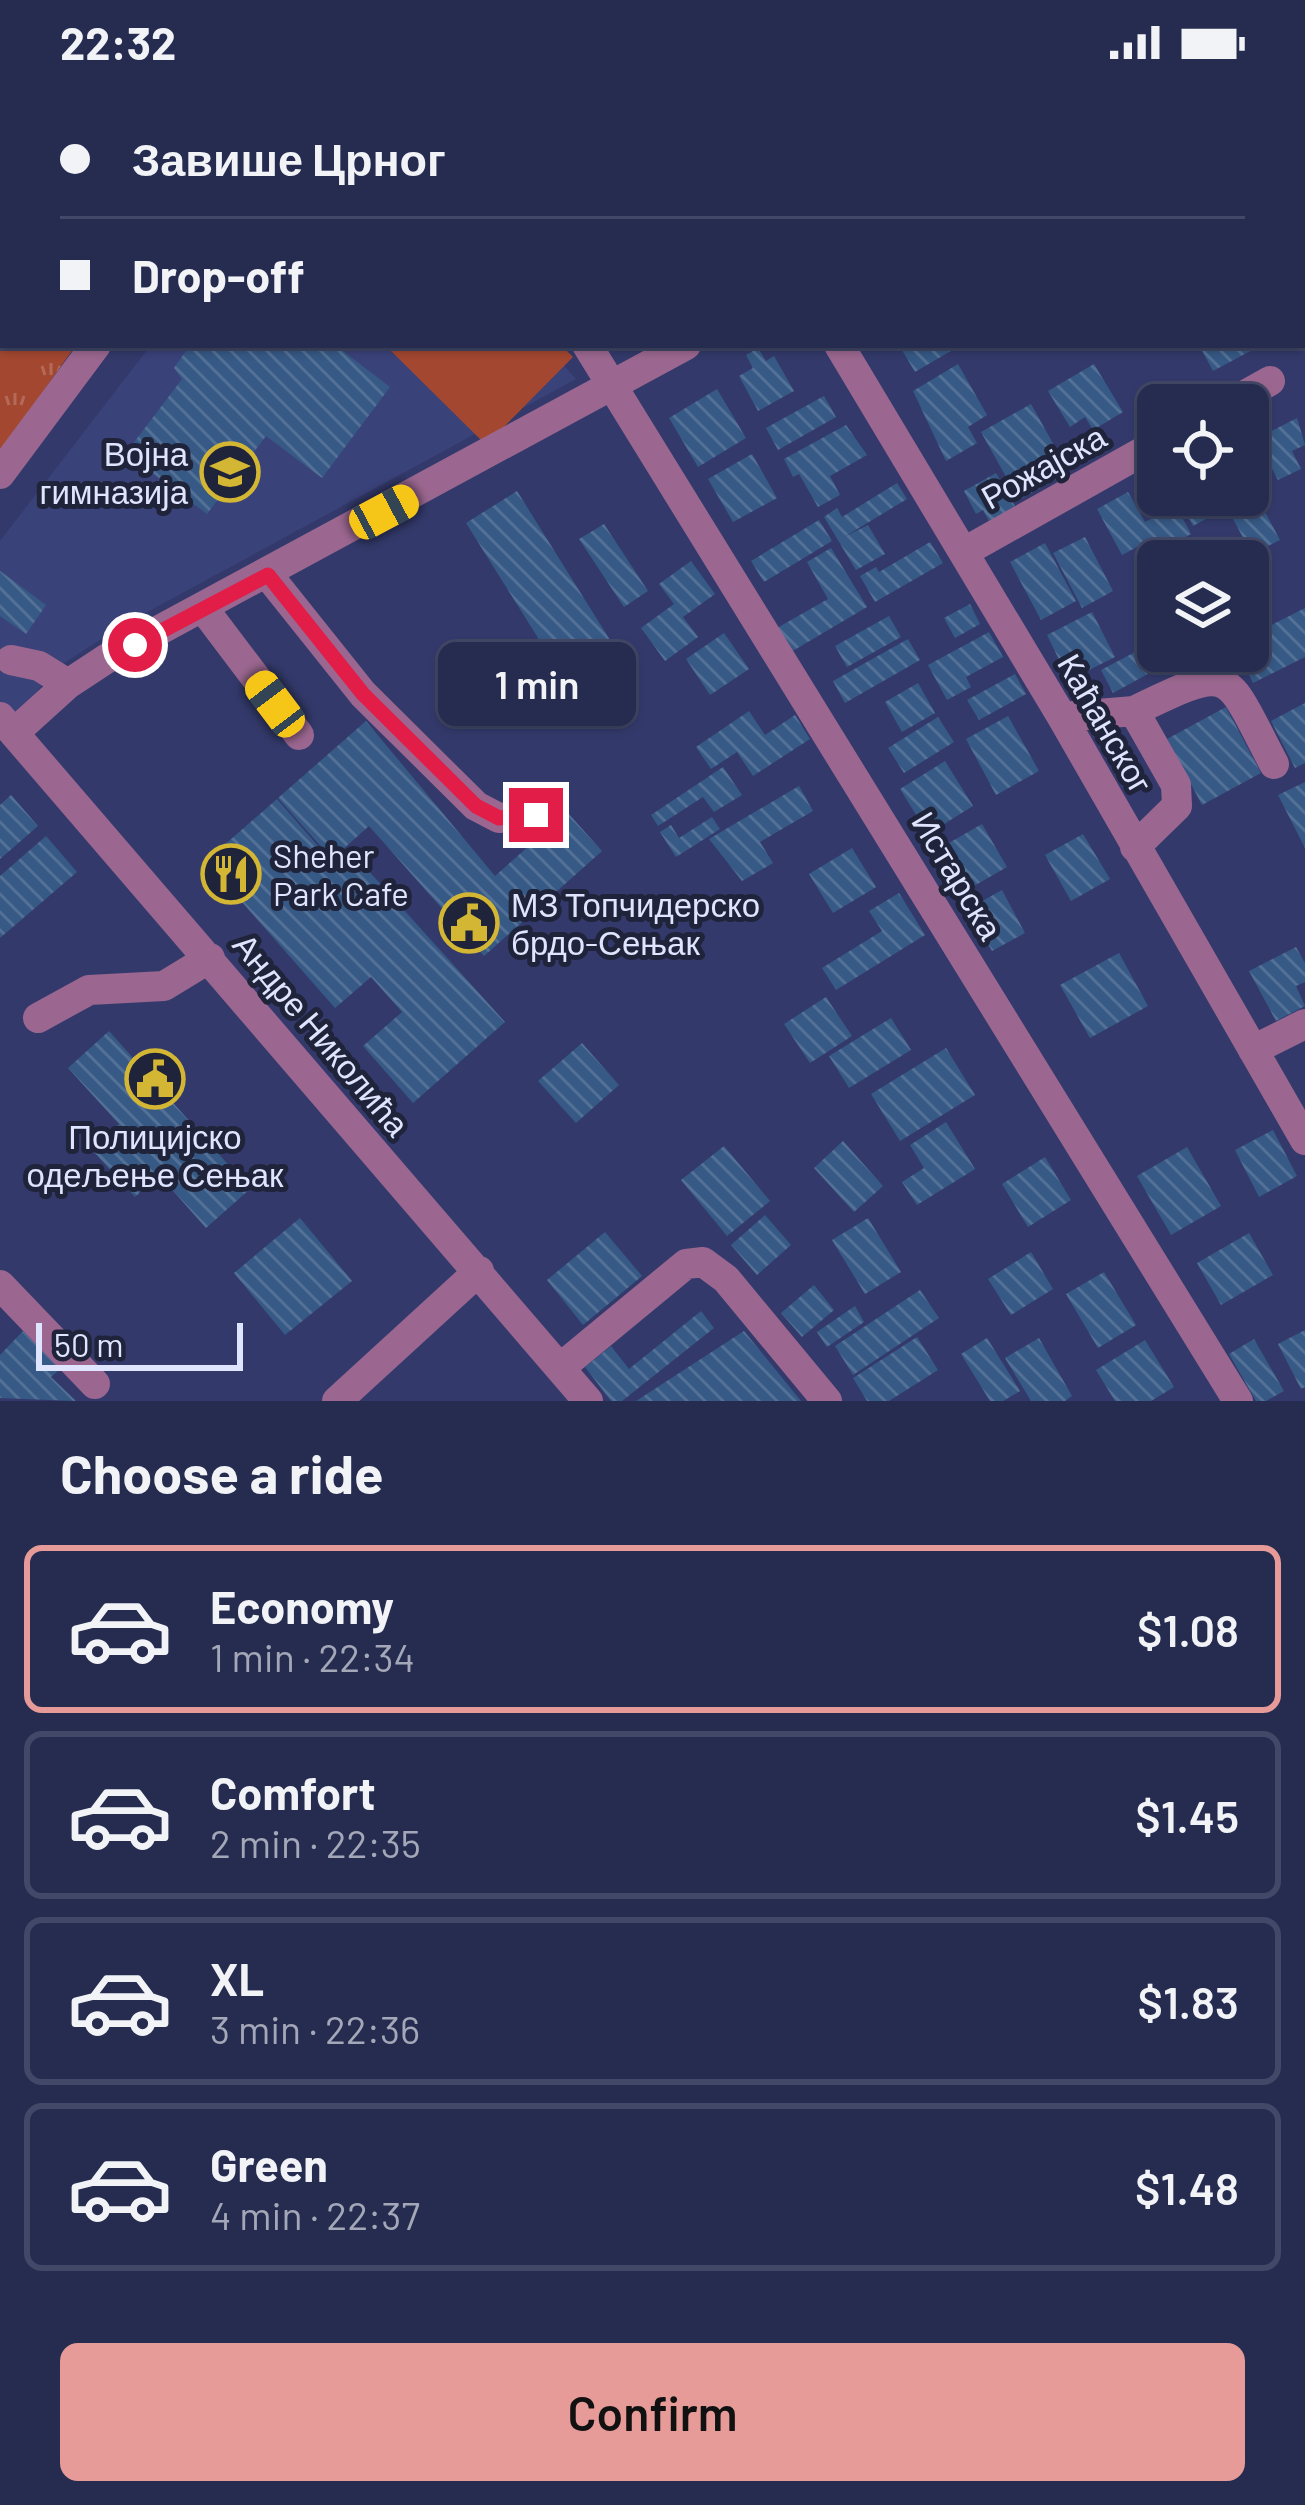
<!DOCTYPE html>
<meta charset="utf-8">
<style>
:root{--surface:#262c50;--page:#32385a;--text:#f1f3f6;--muted:#a4a7b7;--line:#424867;--accent:#e69b98}
body{margin:0;font-family:Barlow,sans-serif;background:var(--page);color:var(--text);height:100vh;display:flex;flex-direction:column;font-size:45px;white-space:nowrap}
*{box-sizing:border-box;margin:0}
p{font-size:39px;color:var(--muted)}
.icon{flex:none;width:66px;height:66px;fill:none;stroke:currentColor;stroke-width:2;stroke-linecap:round;stroke-linejoin:round}
.map{position:relative;height:1317px;overflow:hidden}
.side{display:flex;flex-direction:column;background:var(--surface);flex:1}
.side>*{flex:none}
.banner{position:absolute;left:0px;top:0px;width:1305px;height:264px;box-shadow:0 3px 9px #0004,0 0 0 3px var(--line);display:grid;align-content:center;height:264px;padding:0 60px;background:var(--surface)}
.controls{position:absolute;left:1137px;top:300px;display:grid;gap:24px}
.controls a{display:grid;place-items:center;width:132px;height:132px;border-radius:18px;background:var(--surface);box-shadow:0 3px 9px #0004,0 0 0 3px var(--line);font-size:60px}
.scale{position:absolute;left:36px;bottom:30px;width:207px;box-sizing:border-box;padding-left:12px;border:6px solid #dfe5fe;border-top:0;font-size:33px;line-height:42px;white-space:nowrap;color:#dfe5fe;-webkit-text-stroke:9px #20243a;paint-order:stroke}
.end{position:absolute;width:54px;height:54px;margin:-27px;border:15px solid #e11d48;background:#fff;box-shadow:0 0 0 6px #fff}
.from{border-radius:50%}
.bubble{position:absolute;height:84px;border-radius:18px;background:var(--surface);box-shadow:0 3px 9px #0004,0 0 0 3px var(--line);font-size:39px;font-weight:600;line-height:84px;text-align:center}
.car{position:absolute;width:36px;height:72px;margin:-36px -18px;border-radius:15px;box-shadow:0 0 9px 3px #0007;background:linear-gradient(#f5c518 24%,#345 0 40%,#f5c518 0 76%,#345 0 86%,#f5c518 0)}
.banner b{display:flex;align-items:center;gap:42px;height:114px;font-size:45px}
.banner b+b{border-top:3px solid var(--line)}
.banner i{width:30px;height:30px;background:var(--text)}
ul{padding:0;list-style:none}
li{display:flex;align-items:center;gap:36px;height:168px;margin:0 24px 18px;padding:0 36px;border:6px solid var(--line);border-radius:18px}
li div{flex:1}
li b{display:block;font-size:45px}
li em{font-style:normal;font-weight:600}
li.selected{border-color:var(--accent)}
li>.icon{width:108px;height:108px;stroke-width:1.5}
h2{padding:0 60px;font-size:54px;line-height:144px}
.cta{display:flex;gap:24px;margin-top:auto;padding:24px 60px}
.cta a{flex:1;height:138px;border-radius:18px;background:var(--accent);color:#111;font-size:48px;font-weight:600;line-height:138px;text-align:center}
.status{display:flex;justify-content:space-between;align-items:center;height:84px;padding:0 60px;background:var(--surface);direction:ltr}
.status svg{height:33px;fill:currentColor}
.map>svg:first-child{display:block}
</style>
<div class="status"><b>22:32</b><svg viewBox="0 0 49 12"><path d="M0 12V9h3v3zM5 12V6h3v6zM10 12V3h3v9zM15 12V0h3v12zM26 1h20v11H26zM47 4h2v5h-2z"/></svg></div>
<div class="map">
<svg width="1305" height="1317" viewBox="0 0 1305 1317">
<defs>
<pattern id="park-tufts" width="24" height="20" patternUnits="userSpaceOnUse" patternTransform="scale(3)"><rect width="24" height="20" fill="#a34730"/><path d="M3 7l-1-3M5 7V3M7 7l1-3M15 17l-1-3M17 17v-4M19 17l1-3" fill="none" stroke="#b36a59"/></pattern>
<pattern id="building-back-hatch" width="6" height="6" patternUnits="userSpaceOnUse" patternTransform="scale(3)"><rect width="6" height="6" fill="#365985"/><path d="M-1 5l2 2M0 0l6 6M5-1l2 2" fill="none" stroke="#537197"/></pattern>
</defs>
<rect width="100%" height="100%" fill="#333a6b"/>
<path fill="#3a427a" d="M151,261H545L576,295L118,544L58,583L14,634L0,619V457Z"/>
<path fill="#a34730" d="M385,261H561L573,273L486,361Z"/>
<path fill="url(#park-tufts)" d="M0,0H267L3,3V261H76L0,368Z"/>
<path fill="url(#building-back-hatch)" d="M190,261H335L390,303L322,394L266,352L207,430L126,369L182,295L174,284Z
M899,261H961L915,288Z
M1199,261H1255L1256,264L1213,287Z
M758,264L766,277L774,272L794,307L758,327L739,292L753,284L746,271Z
M958,280L987,331L968,343L977,359L946,377L913,307Z
M1094,280L1123,328L1093,346L1085,333L1070,343L1048,307Z
M717,305L746,354L698,383L669,334Z
M824,312L836,333L778,366L766,344Z
M1031,320L1069,388L1019,416L981,348Z
M1297,334L1305,361L1292,367L1301,385L1278,396L1266,373L1248,382V359Z
M846,341L867,371L830,392L840,411L818,423L799,390L793,393L784,375Z
M752,370L777,414L733,438L708,395Z
M996,389L1016,424L990,439L983,426L976,430L964,407Z
M1248,396L1280,456L1252,470L1220,411H1248Z
M897,399L907,415L844,453L868,441L885,470L856,486L824,433L837,424L842,433Z
M517,407L615,564L603,571L617,592L577,616L466,439Z
M1128,408L1145,438L1176,422L1191,450L1178,457L1189,477H1166L1154,454L1122,471L1097,425Z
M1176,411H1214L1222,426L1193,442Z
M819,436L832,457L764,498L751,477Z
M604,440L648,507L624,523L579,455Z
M1085,453L1113,507L1082,524L1053,469Z
M930,458L943,479L875,518L860,492L876,483L879,488Z
M1045,459L1076,517L1041,536L1010,478Z
M831,464L867,523L791,568L777,544L828,515L807,478Z
M691,477L715,510L683,533L698,553L665,577L641,544L674,520L659,500Z
M0,487L46,521L26,550L0,532Z
M970,520L980,540L955,554L944,534Z
M1305,524V573L1253,599L1237,567H1248V553Z
M1092,528L1115,573L1069,596L1047,551Z
M889,532L901,553L847,583L835,562Z
M989,548L1003,573L966,593L971,603L947,616L928,581Z
M724,549L749,585L710,611L686,575Z
M908,555L920,576L845,619L833,597Z
M1158,556V567H1176L1179,573L1113,609L1101,586Z
M1015,590L1026,610L979,636L967,616Z
M918,599L935,629L902,648L885,618Z
M1305,619V679L1295,684L1271,637Z
M1226,623L1261,689L1202,721L1167,655Z
M749,627L765,651L795,631L810,655L753,692L737,668L711,685L696,663Z
M1008,632L1039,687L996,711L966,655Z
M938,633L954,658L904,689L888,664Z
M366,637L495,792L567,728L602,767L484,872L369,742L332,775L278,714Z
M945,677L973,722L928,750L900,705Z
M723,683L742,711L714,728L703,713L658,742L651,731Z
M1305,698V764L1278,711Z
M799,702L813,727L760,758L773,779L742,797L709,755Z
M11,711L38,742L0,775V721Z
M277,715L332,778L348,764L505,938L413,1019L363,962L402,928L371,893L335,924L206,777Z
M712,733L720,745L676,773L660,748L671,741L679,754Z
M982,740L1007,783L960,810L935,767Z
M1083,750L1110,795L1071,817L1045,771Z
M46,752L77,788L0,854V792Z
M852,764L876,803L833,829L809,790Z
M1002,806L1025,849L992,867L968,825Z
M899,809L925,851L836,906L822,884L882,847L869,827Z
M1296,863L1305,879V898L1296,902L1305,922L1276,937L1249,887Z
M1119,869L1148,922L1090,954L1060,901Z
M826,913L852,952L810,979L784,940Z
M891,934L911,966L849,1004L829,972Z
M109,947L250,1105L206,1144L159,1091L135,1113L91,1065L119,1040L68,984Z
M582,959L619,1001L576,1039L538,997Z
M946,964L975,1011L900,1057L871,1010Z
M946,1038L975,1085L917,1121L902,1098L924,1084L910,1061Z
M1273,1046L1297,1092L1259,1113L1235,1066Z
M843,1057L883,1102L854,1128L814,1084Z
M724,1062L770,1117L727,1152L681,1096Z
M1187,1063L1221,1122L1171,1151L1137,1092Z
M1045,1073L1071,1116L1028,1143L1002,1100Z
M765,1131L791,1161L757,1191L731,1161Z
M300,1134L352,1197L285,1251L234,1189Z
M868,1134L901,1188L865,1210L832,1156Z
M605,1148L642,1192L583,1241L547,1196Z
M1249,1149L1273,1191L1221,1221L1197,1179Z
M1031,1168L1053,1205L1011,1231L988,1195Z
M1104,1188L1136,1241L1098,1264L1066,1210Z
M814,1201L834,1226L802,1253L781,1229Z
M920,1206L939,1234L853,1291L835,1262Z
M855,1222L864,1238L827,1263L817,1248Z
M701,1227L714,1244L622,1317H611L585,1283L611,1262L629,1285Z
M1305,1246V1303L1301,1305L1278,1260Z
M23,1247L60,1285L51,1293L76,1317L0,1314V1271Z
M744,1247L801,1317H636Z
M917,1253L938,1286L889,1317H867L853,1294Z
M987,1254L1020,1307L1003,1317H990L961,1270Z
M1039,1254L1072,1312L1065,1317H1031L1005,1274Z
M1254,1255L1284,1307L1266,1317H1256L1229,1270Z
M1145,1256L1174,1303L1151,1317H1115L1096,1286Z"/>
<g fill="none" stroke-linecap="round" stroke-linejoin="round">
<path stroke="#9b6790" stroke-width="30" d="M345,0L348,3
M284,3L286,0
M587,261L1238,1317
M839,261L1062,633L1305,1056
M1227,321L1270,297
M0,390L96,261
M964,468L1158,359
M268,491L363,610L476,722L499,734L536,731
M203,524L299,651
M11,576L39,582L68,600
M1134,627C1235,578 1224,585 1274,680
M0,633L588,1317
M1062,633L1134,627L1176,701L1177,722L1135,763
M15,648L68,600L106,575L686,261
M38,934L89,906L164,902L210,874
M1253,966L1305,940
M0,1201L95,1300
M560,1284L686,1180L703,1178L726,1195L827,1317
M337,1317L479,1187"/>
</g>
<g fill="none" stroke-linecap="round" stroke-linejoin="round">
<path stroke="#e11d48" stroke-width="15" d="M135,561L268,491L363,610L476,722L499,734L536,731"/>
</g>
<defs>
<symbol id="school-ring" viewBox="-11 -11 22 22"><circle r="9.5" fill="#20243a" stroke="#d4b635" stroke-width="1.5"/><path d="M0-5L7-2L0 1L-7-2ZM-4 1L0 2.5L4 1V4Q0 6-4 4Z" fill="#d4b635"/></symbol>
<symbol id="restaurant-ring" viewBox="-11 -11 22 22"><circle r="9.5" fill="#20243a" stroke="#d4b635" stroke-width="1.5"/><path d="M-5-6h1v4h1v-4h1v4h1v-4h1v5L-1.5 .5V6h-2V.5L-5-1ZM5-6V6H3V1.5H1.5Q1.5-4 5-6Z" fill="#d4b635"/></symbol>
<symbol id="civic-ring" viewBox="-11 -11 22 22"><circle r="9.5" fill="#20243a" stroke="#d4b635" stroke-width="1.5"/><path d="M-.6-6.5H3V-4.5H.6V-3L4-1V1h2V6H-6V1h2V-1L-.6-3ZM-1.2 2.5V6h2.4V2.5Z" fill="#d4b635"/></symbol>
</defs>
<g fill-rule="evenodd">
<use href="#school-ring" x="197" y="355" width="66" height="66"/>
<use href="#restaurant-ring" x="198" y="757" width="66" height="66"/>
<use href="#civic-ring" x="436" y="806" width="66" height="66"/>
<use href="#civic-ring" x="122" y="962" width="66" height="66"/>
</g>
<g text-anchor="middle" dominant-baseline="central" stroke-width="10" stroke-linejoin="round" paint-order="stroke">
<g font-size="33" fill="#dfe5fe" stroke="#20243a" text-anchor="start">
<text x="188" y="369" text-anchor="end">Војна<tspan x="188" dy="38">гимназија</tspan></text>
<text x="273" y="771">Sheher<tspan x="273" dy="38">Park Cafe</tspan></text>
<text x="511" y="820">МЗ Топчидерско<tspan x="511" dy="38">брдо-Сењак</tspan></text>
<text x="155" y="1052" text-anchor="middle">Полицијско<tspan x="155" dy="38">одељење Сењак</tspan></text>
</g>
<g font-size="33" fill="#dfe5fe" stroke="#20243a">
<text transform="translate(1043 382) rotate(-29)">Рожајска</text>
<text transform="translate(1106 639) rotate(60)">Каћанског</text>
<text transform="translate(958 791) rotate(59)">Истарска</text>
<text transform="translate(322 950) rotate(50)">Андре Николића</text>
</g>
</g>
</svg>
<div class="controls">
<a><svg class="icon" aria-label="locate" viewBox="0 0 24 24"><circle cx="12" cy="12" r="6"/><path d="M12 2v4M12 18v4M2 12h4M18 12h4"/></svg></a>
<a><svg class="icon" aria-label="layers" viewBox="0 0 24 24"><path d="M12 4l9 5-9 5-9-5zM3 14l9 5 9-5"/></svg></a>
</div>
<div class="scale">50 m</div>
<i class="end from" style="left:135px;top:561px"></i>
<i class="end" style="left:536px;top:731px"></i>
<div class="bubble" style="left:438px;top:558px;width:198px">1 min</div>
<i class="car" style="left:384px;top:428px;rotate:62deg"></i>
<i class="car" style="left:275px;top:620px;rotate:323deg"></i>
<div class="banner">
<b><i class="from"></i>Завише Црног</b>
<b><i></i>Drop-off</b>
</div>
</div>
<section class="side">
<h2>Choose a ride</h2>
<ul>
<li class="selected"><svg class="icon" aria-label="car" viewBox="0 0 24 24"><path d="M5 17H2v-5l4-1 3-4h7l3 4 3 1v5h-3M9 17h6M6 11h13"/><circle cx="7" cy="17" r="2"/><circle cx="17" cy="17" r="2"/></svg><div><b>Economy</b><p>1 min · 22:34</p></div><em>$1.08</em></li>
<li><svg class="icon" aria-label="car" viewBox="0 0 24 24"><path d="M5 17H2v-5l4-1 3-4h7l3 4 3 1v5h-3M9 17h6M6 11h13"/><circle cx="7" cy="17" r="2"/><circle cx="17" cy="17" r="2"/></svg><div><b>Comfort</b><p>2 min · 22:35</p></div><em>$1.45</em></li>
<li><svg class="icon" aria-label="car" viewBox="0 0 24 24"><path d="M5 17H2v-5l4-1 3-4h7l3 4 3 1v5h-3M9 17h6M6 11h13"/><circle cx="7" cy="17" r="2"/><circle cx="17" cy="17" r="2"/></svg><div><b>XL</b><p>3 min · 22:36</p></div><em>$1.83</em></li>
<li><svg class="icon" aria-label="car" viewBox="0 0 24 24"><path d="M5 17H2v-5l4-1 3-4h7l3 4 3 1v5h-3M9 17h6M6 11h13"/><circle cx="7" cy="17" r="2"/><circle cx="17" cy="17" r="2"/></svg><div><b>Green</b><p>4 min · 22:37</p></div><em>$1.48</em></li>
</ul>
<div class="cta"><a>Confirm</a></div>
</section>
